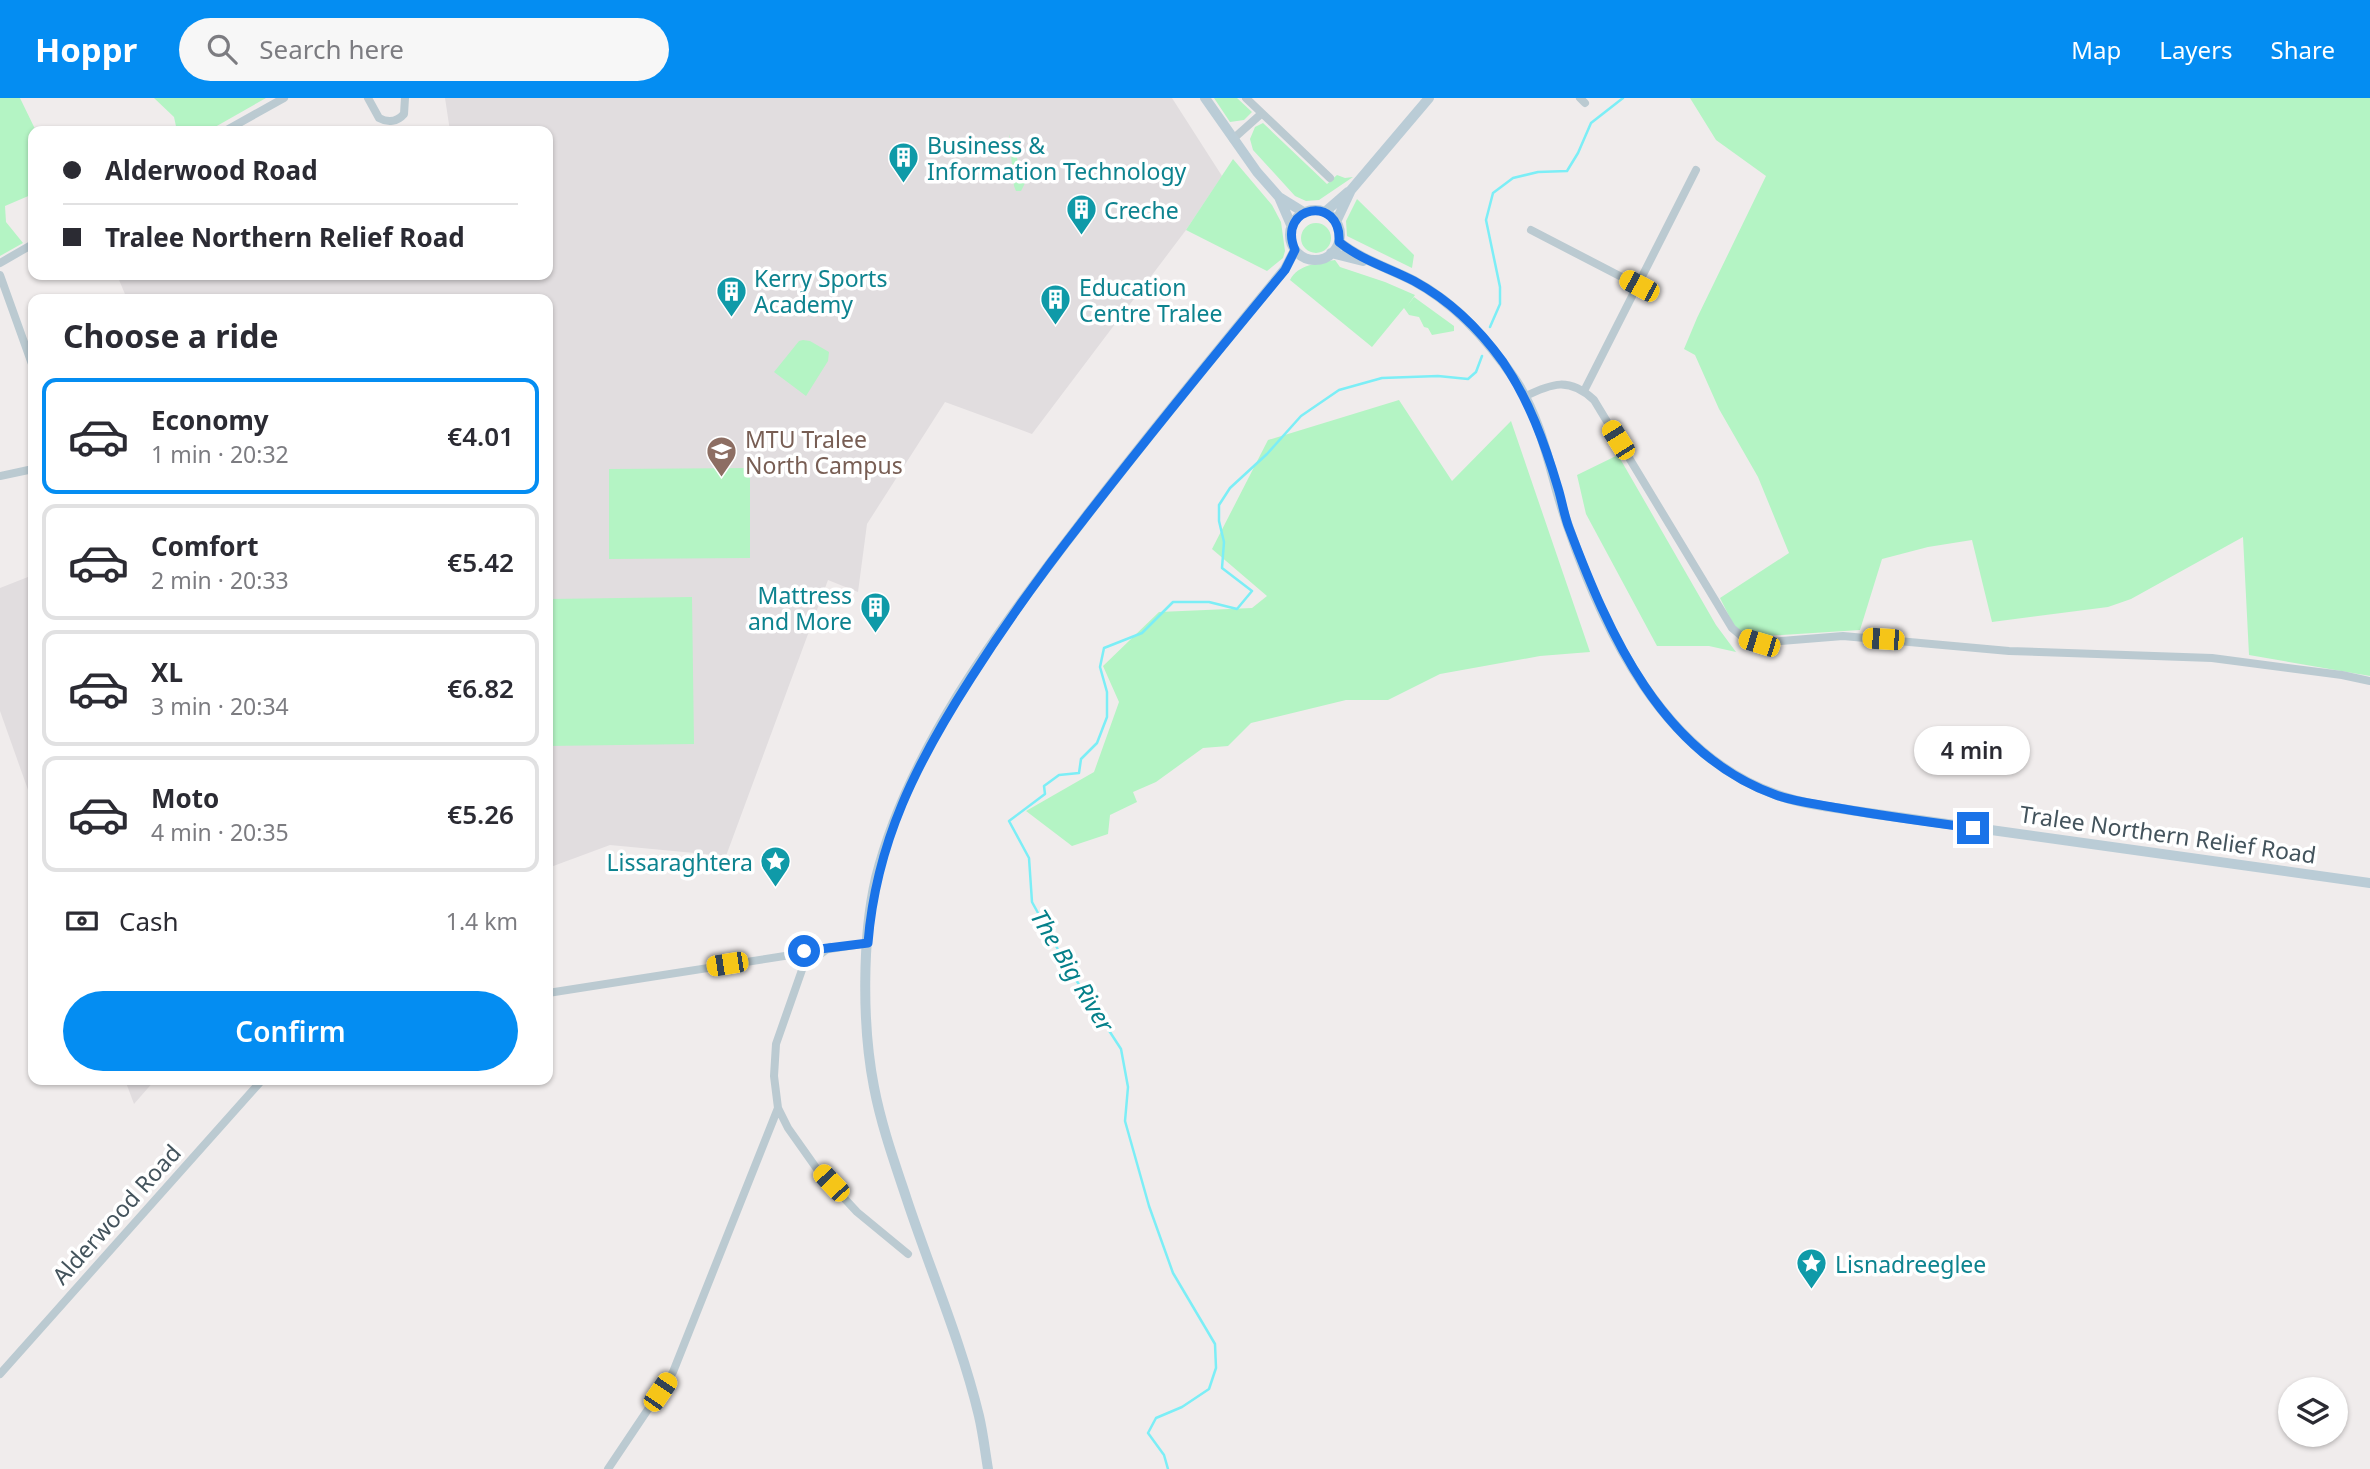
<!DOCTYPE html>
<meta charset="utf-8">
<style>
:root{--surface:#fff;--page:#f7f7f7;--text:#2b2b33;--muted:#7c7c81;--line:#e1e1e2;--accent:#048df2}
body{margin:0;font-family:"Noto Sans",sans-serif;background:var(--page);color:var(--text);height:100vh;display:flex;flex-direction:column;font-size:26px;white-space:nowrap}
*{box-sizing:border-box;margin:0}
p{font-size:23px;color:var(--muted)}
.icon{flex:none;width:38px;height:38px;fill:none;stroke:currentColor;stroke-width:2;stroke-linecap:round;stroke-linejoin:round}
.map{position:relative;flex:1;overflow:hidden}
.sheet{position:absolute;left:28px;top:196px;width:525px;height:791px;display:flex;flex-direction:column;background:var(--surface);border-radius:14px;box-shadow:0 2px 5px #0004}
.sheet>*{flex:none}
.banner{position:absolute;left:28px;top:28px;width:525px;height:154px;border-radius:14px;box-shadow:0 2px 5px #0004;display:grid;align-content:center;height:154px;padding:0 35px;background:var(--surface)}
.fabs{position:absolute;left:2278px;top:1279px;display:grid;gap:14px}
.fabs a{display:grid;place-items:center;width:70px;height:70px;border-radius:50%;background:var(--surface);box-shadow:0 2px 5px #0004;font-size:35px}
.end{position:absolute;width:32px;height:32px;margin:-16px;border:9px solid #1a73e8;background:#fff;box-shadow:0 0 0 4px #fff}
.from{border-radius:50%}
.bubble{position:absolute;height:49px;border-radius:24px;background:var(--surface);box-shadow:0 2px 5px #0004;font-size:23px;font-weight:600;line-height:49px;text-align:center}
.car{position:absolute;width:21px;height:42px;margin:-21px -10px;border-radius:9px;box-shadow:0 0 5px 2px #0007;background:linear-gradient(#f5c518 24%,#345 0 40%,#f5c518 0 76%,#345 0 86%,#f5c518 0)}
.banner b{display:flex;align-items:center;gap:24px;height:66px;font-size:26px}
.banner b+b{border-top:2px solid var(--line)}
.banner i{width:18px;height:18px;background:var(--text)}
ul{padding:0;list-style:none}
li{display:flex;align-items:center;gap:21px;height:116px;margin:0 14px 10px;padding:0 21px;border:4px solid var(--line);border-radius:14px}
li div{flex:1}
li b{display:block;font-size:26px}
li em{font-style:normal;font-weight:600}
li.selected{border-color:var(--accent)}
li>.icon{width:63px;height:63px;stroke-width:1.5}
h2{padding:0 35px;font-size:32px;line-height:84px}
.pay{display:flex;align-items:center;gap:18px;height:77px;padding:0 35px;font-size:26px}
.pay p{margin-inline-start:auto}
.cta{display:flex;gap:14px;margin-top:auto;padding:14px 35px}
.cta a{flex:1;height:80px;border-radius:42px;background:var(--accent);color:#fff;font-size:28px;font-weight:600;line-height:80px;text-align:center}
header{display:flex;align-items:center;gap:42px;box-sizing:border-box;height:98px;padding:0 35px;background:var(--accent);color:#fff}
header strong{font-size:33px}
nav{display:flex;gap:38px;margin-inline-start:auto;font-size:24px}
.search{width:490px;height:63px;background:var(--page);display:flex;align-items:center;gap:18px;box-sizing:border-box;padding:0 24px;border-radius:38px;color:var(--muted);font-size:26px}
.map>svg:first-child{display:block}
</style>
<header>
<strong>Hoppr</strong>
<div class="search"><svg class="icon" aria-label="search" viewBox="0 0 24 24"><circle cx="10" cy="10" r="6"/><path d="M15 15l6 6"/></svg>Search here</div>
<nav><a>Map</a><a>Layers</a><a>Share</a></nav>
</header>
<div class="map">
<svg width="2370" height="1371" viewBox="0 0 2370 1371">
<rect width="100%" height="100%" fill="#f0ecec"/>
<path fill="#e1dddf" d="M445,0H1172L1222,78L1186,132L1032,336L945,304L867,426L858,494L828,482L726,758L610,747L548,770V201H127L117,177H548V33H450Z
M33,477V706L0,613V490Z
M125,982H155L134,1006Z"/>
<path fill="#b4f4c4" d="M0,0H20L36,33H33V96L5,108L6,124L23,145L0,158Z
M154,0H266L208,33H177L174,19Z
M1214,0H1237L1252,14L1244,22L1230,24Z
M1690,0H2370V578L2249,557L2243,439L2131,501L2108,509L1992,524L1972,442L1928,449L1882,461L1860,532L1748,539L1734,528L1720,500L1789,455L1758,379L1719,311L1695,257L1684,251L1697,220L1766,78L1716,42Z
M1263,25L1327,86L1337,77L1345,80L1353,79L1319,102L1306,103L1295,98L1253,52L1250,41L1255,29Z
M1009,36L1025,85L1021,93H1016L1014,88Z
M1233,61L1272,107L1281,124L1285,153L1283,160L1267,173L1186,132Z
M1357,101L1414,157L1412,170L1347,138L1346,123Z
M1301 140a15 15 0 1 1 30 0a15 15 0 1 1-30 0Z
M1335,162L1340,169L1385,184L1415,197L1407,208L1414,199L1454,228V233L1432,237L1428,230L1424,229L1419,219L1409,217L1404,210L1372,249L1290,182C1298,166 1319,165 1335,162Z
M803,242L810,243L829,254L828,263L806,298L774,274L799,243Z
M1399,302L1452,383L1511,323L1590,554L1540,558L1440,576L1388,602H1346L1251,625L1228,648L1203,650L1156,684L1133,694L1137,704L1110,717L1108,736L1072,748L1026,713L1094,674L1119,604L1103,568L1159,514L1252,510L1267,498L1212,451L1268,342Z
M1618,357L1716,527L1736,554L1709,548H1657L1586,416L1577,377Z
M750,370V460L609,461V371Z
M692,499L694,646L548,648V501Z"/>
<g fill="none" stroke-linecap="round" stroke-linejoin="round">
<path stroke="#7ceef6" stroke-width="2.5" d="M1490,229L1500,206V189L1486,122L1493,95L1513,80L1538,74L1567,73L1578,55L1591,25L1623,0
M1168,1371L1164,1357L1148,1335L1156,1320L1182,1309L1209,1291L1216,1270L1215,1246L1173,1175L1149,1108L1125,1023L1128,989L1121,951L1067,868L1032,804L1029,760L1009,723L1045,696L1044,688L1059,677L1079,675L1081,661L1097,645L1107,619V594L1100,569L1104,550L1142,535L1173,504H1209L1237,511L1252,493L1222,470L1224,444L1219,423V407L1230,390L1267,356L1301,318L1339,292L1382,280L1438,278L1468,281L1476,274L1482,258"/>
<path stroke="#bbcad1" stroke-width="8" d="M368,0L379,20C388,25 397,24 404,16L405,0
M1246,0L1330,80
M1580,0L1585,5
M225,33L284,0
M1233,41L1261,16
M1531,132L1639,188
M0,165L33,146
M0,177L33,269
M1584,293L1696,72
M1524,299C1552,285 1569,279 1594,302L1732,530L1745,541L1758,545L1843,538L2009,553L2212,560L2342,577L2370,583
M0,378L33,371
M830,849L803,869L776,946L774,978L778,1010L788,1030L817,1071L857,1114L908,1156
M548,895L868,845
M0,1276L262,982
M608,1371L673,1274L778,1010"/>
<path stroke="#baccd6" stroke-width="10" d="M1205,0L1257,74L1279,99L1292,129
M1279,99L1305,115
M1290 137a25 25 0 1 1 50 0a25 25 0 1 1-50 0Z
M1325,114L1348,94
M1336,124L1351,92L1429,0
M1339,144C1362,162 1389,170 1414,183C1457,206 1489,243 1516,283C1544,326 1551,380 1568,428C1604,533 1663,656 1775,696C1804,707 1838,710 1869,715L2370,785
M1331,155L1363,163
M988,1371C985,1353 983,1335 979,1318C961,1243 930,1172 906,1099C894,1063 881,1026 874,989C862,928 862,840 876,780C907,655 999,531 1077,430C1144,342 1214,257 1285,171L1295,152"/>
</g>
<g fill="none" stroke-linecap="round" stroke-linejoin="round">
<path stroke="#1a73e8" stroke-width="9" d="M804,853L868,845C876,744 917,664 971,580C1006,525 1044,472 1085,420C1150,336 1217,254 1285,172L1295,152C1276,107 1342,96 1339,144C1361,162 1389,170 1414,183C1449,202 1480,232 1503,264C1529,302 1545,346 1558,390C1562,403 1564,417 1569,430C1609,536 1661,656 1776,697C1796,704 1817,706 1838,710C1883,718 1928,724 1973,730"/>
</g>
<defs>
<symbol id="building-pin" viewBox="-11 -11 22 30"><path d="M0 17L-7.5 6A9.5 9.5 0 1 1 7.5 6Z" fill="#0f9aa8" stroke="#fff"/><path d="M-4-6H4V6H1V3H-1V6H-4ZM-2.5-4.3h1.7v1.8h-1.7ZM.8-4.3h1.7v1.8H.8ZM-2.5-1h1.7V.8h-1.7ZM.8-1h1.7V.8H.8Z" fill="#fff"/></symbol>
<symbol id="university-pin" viewBox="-11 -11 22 30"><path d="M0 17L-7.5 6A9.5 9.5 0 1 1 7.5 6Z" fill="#8d6e63" stroke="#fff"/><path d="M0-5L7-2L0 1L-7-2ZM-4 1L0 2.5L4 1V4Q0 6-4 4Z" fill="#fff"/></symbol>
<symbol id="sight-pin" viewBox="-11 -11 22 30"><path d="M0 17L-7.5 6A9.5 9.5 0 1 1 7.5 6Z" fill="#0f9aa8" stroke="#fff"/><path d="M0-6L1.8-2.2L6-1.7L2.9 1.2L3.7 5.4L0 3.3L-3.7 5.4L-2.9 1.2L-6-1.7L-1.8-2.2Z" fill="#fff"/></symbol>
</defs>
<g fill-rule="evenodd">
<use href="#building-pin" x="886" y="42" width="35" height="47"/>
<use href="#building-pin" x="1064" y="94" width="35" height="47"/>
<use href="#building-pin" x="714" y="176" width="35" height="47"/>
<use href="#building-pin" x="1038" y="184" width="35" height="47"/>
<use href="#university-pin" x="704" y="336" width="35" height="47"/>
<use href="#building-pin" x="858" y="492" width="35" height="47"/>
<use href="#sight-pin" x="758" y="746" width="35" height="47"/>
<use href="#sight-pin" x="1794" y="1148" width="35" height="47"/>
</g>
<g text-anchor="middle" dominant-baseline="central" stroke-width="7" stroke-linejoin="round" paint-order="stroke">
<g font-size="23" fill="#0d838f" stroke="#fff" text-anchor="start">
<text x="927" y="47">Business &amp;<tspan x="927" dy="26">Information Technology</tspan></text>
<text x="1104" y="112">Creche</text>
<text x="754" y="180">Kerry Sports<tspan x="754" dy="26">Academy</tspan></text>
<text x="1079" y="189">Education<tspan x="1079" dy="26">Centre Tralee</tspan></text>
<text x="852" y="497" text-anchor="end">Mattress<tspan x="852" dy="26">and More</tspan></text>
<text x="753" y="764" text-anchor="end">Lissaraghtera</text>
<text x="1835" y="1166">Lisnadreeglee</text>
</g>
<g font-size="23" fill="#785e54" stroke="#fff" text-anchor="start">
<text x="745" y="341">MTU Tralee<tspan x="745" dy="26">North Campus</tspan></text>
</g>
<g font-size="23" fill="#43535c" stroke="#fff">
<text transform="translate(2168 736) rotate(8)">Tralee Northern Relief Road</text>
<text transform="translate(116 1116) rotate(-48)">Alderwood Road</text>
</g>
<g font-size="24" font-style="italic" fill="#04808a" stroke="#fff">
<text transform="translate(1073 872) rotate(59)">The Big River</text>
</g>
</g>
</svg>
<div class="fabs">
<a><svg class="icon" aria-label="layers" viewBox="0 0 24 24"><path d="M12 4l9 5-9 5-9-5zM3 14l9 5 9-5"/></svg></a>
</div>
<i class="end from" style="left:804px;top:853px"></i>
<i class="end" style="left:1973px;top:730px"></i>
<div class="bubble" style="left:1914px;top:628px;width:116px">4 min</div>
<i class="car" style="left:1639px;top:188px;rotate:298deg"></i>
<i class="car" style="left:1618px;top:342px;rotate:328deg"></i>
<i class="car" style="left:1883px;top:541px;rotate:274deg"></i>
<i class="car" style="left:1759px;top:545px;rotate:287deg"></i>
<i class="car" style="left:727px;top:866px;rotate:261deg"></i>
<i class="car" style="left:831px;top:1085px;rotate:317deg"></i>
<i class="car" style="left:660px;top:1294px;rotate:34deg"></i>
<div class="banner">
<b><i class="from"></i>Alderwood Road</b>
<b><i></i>Tralee Northern Relief Road</b>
</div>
<section class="sheet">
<h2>Choose a ride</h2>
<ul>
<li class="selected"><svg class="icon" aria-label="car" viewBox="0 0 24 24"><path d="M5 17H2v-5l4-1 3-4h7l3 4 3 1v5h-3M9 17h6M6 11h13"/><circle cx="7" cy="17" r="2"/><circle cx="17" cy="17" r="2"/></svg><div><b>Economy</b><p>1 min · 20:32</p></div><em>€4.01</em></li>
<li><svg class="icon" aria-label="car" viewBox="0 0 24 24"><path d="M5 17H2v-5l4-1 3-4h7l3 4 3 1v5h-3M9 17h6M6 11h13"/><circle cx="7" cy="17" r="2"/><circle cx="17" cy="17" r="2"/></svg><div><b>Comfort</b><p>2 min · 20:33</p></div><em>€5.42</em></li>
<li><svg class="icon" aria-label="car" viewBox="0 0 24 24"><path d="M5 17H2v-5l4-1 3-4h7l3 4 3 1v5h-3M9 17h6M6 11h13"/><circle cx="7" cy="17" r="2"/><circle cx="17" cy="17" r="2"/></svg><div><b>XL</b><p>3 min · 20:34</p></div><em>€6.82</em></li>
<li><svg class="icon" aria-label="car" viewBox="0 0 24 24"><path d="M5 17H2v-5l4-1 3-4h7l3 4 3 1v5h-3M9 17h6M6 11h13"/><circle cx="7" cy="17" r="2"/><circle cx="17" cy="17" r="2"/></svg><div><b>Moto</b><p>4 min · 20:35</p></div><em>€5.26</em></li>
</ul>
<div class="pay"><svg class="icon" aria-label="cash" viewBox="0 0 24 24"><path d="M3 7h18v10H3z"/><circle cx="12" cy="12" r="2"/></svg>Cash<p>1.4 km</p></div>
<div class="cta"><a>Confirm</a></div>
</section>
</div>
